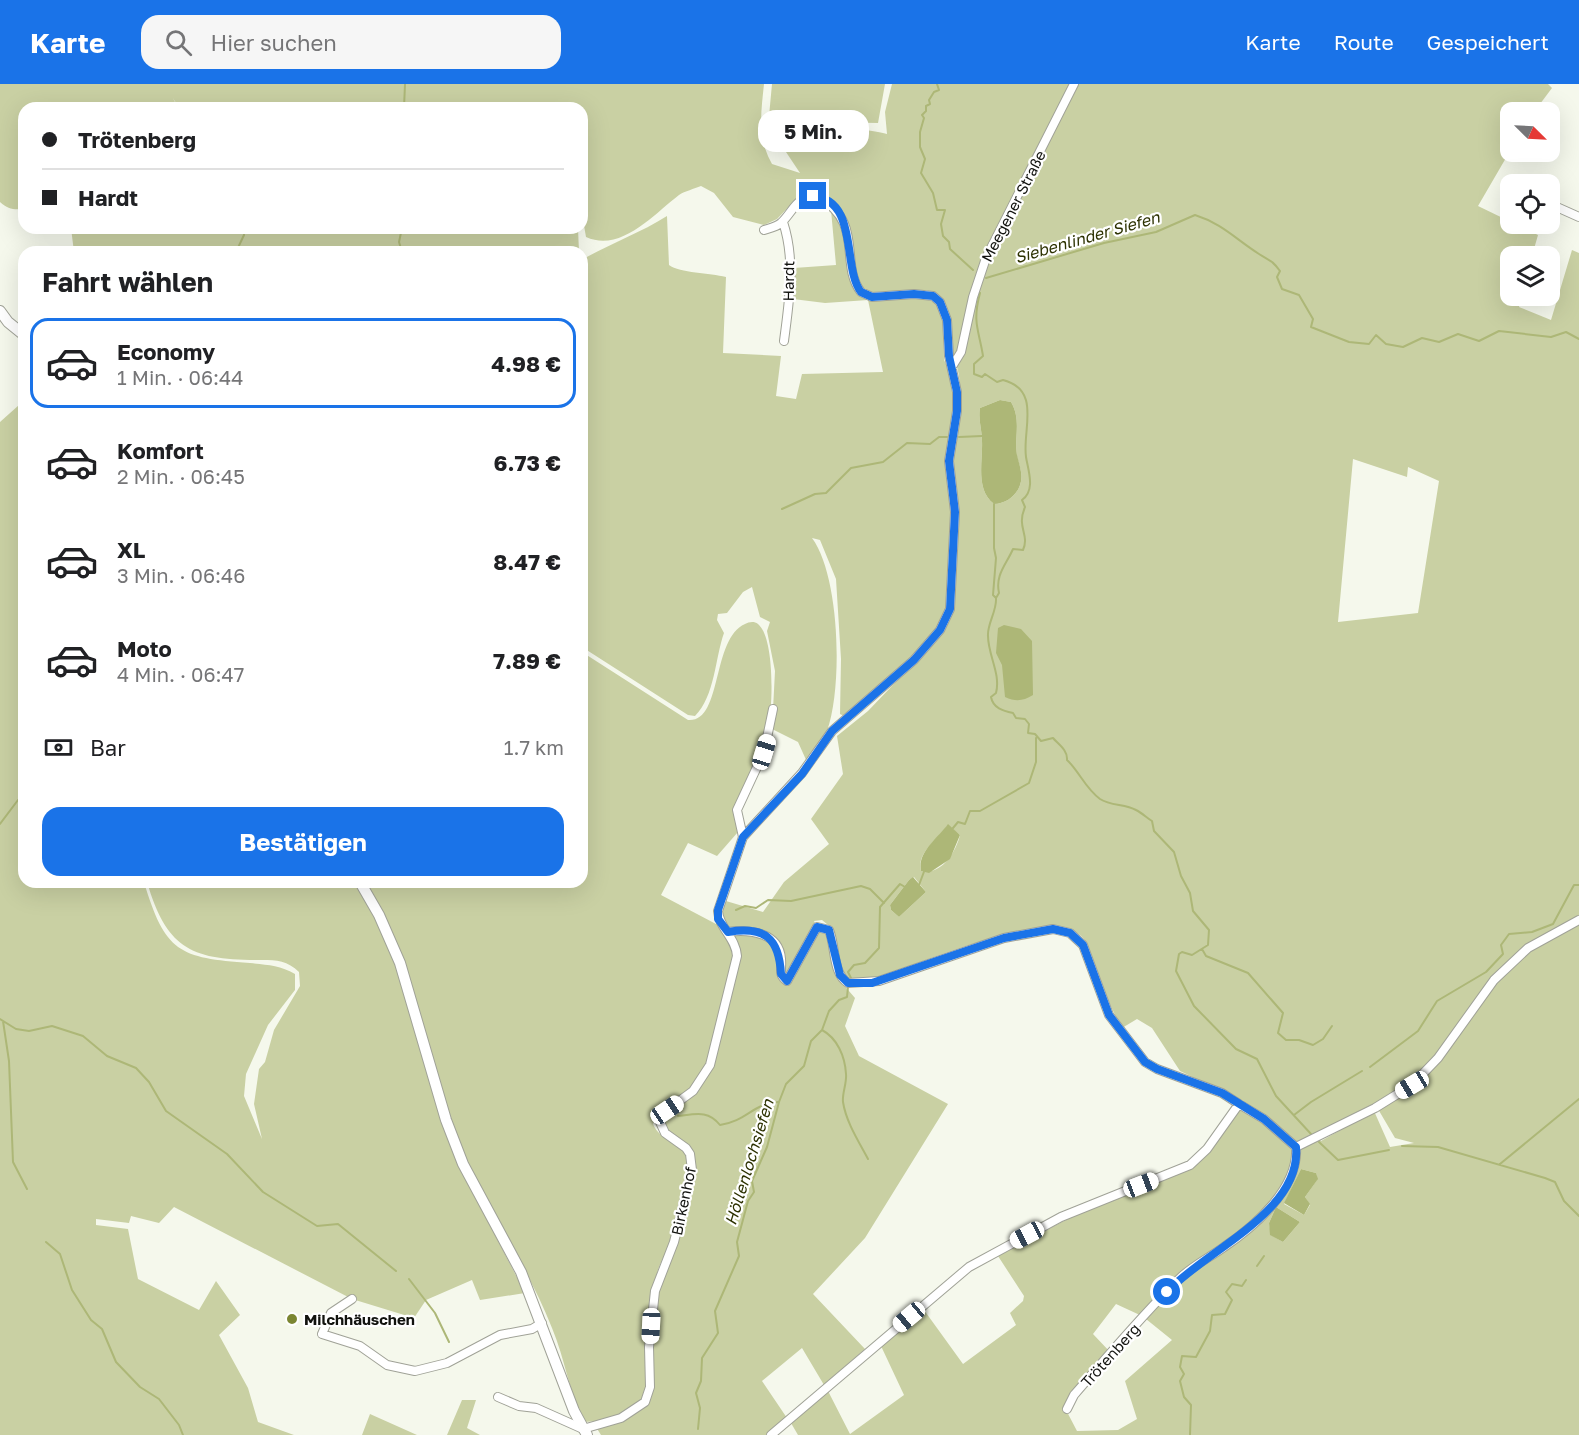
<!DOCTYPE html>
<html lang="de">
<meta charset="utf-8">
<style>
:root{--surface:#fff;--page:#f6f6f6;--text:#202124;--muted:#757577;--line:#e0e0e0;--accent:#1a73e8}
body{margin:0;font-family:"Golos Text",sans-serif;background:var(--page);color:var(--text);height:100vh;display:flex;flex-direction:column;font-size:22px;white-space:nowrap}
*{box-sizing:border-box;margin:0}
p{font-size:20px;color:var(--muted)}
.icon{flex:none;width:33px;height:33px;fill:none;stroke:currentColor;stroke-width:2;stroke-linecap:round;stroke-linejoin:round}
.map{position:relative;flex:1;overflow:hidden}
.side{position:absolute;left:18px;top:162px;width:570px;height:642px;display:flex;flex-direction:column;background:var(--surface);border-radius:18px;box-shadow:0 6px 24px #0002}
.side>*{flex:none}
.guide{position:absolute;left:18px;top:18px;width:570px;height:132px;border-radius:18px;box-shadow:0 6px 24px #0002;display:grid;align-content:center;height:132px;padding:0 24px;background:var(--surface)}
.needle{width:39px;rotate:114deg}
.fabs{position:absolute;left:1500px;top:18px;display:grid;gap:12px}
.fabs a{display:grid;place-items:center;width:60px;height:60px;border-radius:12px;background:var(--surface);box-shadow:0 6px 24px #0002;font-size:30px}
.end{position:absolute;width:27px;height:27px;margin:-14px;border:8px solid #1a73e8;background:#fff;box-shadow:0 0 0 3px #fff}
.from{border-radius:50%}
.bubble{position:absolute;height:42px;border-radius:18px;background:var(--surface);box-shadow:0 6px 24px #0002;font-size:20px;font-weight:700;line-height:42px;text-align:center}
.car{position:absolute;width:18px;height:36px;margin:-18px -9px;border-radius:8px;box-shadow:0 0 4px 2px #0007;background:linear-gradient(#fff 24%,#345 0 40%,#fff 0 76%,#345 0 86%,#fff 0)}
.guide b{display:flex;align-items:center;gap:21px;height:57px;font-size:22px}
.guide b+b{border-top:2px solid var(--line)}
.guide i{width:15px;height:15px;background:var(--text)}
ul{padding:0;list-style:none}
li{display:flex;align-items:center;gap:18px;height:90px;margin:0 12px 9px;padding:0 12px;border:3px solid transparent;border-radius:18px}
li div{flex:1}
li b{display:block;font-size:22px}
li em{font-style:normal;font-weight:700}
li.selected{border-color:var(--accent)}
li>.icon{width:54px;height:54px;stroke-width:1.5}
h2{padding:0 24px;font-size:27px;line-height:72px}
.pay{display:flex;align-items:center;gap:15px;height:66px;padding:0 24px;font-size:22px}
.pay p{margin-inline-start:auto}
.action{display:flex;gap:12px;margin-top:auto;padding:12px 24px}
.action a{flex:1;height:69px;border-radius:18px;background:var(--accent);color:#fff;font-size:24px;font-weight:700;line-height:69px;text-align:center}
header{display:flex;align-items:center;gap:36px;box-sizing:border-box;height:84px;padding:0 30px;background:var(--accent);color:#fff}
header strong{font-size:28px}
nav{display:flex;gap:33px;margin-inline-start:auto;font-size:21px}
.search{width:420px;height:54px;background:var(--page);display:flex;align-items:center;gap:15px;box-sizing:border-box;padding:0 21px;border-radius:18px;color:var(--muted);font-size:22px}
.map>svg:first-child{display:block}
</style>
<header>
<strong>Karte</strong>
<div class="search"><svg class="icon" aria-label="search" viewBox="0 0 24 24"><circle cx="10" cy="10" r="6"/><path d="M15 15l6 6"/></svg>Hier suchen</div>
<nav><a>Karte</a><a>Route</a><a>Gespeichert</a></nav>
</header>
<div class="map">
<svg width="1579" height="1351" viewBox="0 0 1579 1351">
<rect width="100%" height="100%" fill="#f5f8ec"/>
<path fill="#c9d0a3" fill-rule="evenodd" d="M0,0H764C761,29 757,54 772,80L800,89L782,62C789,37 867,44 887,50L885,28L892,0H1548L1552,4L1534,28H1510V67L1478,122L1538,151L1532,172H1510V212H1522L1519,223L1551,236L1572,166L1579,169V1351H798L791,1339L828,1307L850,1350L904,1311L881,1262L924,1226L963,1280L1016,1241L1010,1229L1023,1217L1024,1212L998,1172L1075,1131L1194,1083L1209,1067L1243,1017L1180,987L1152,944L1137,935L1122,944C1111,925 1104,906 1096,886C1092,876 1090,863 1084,855C1058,818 913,882 875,895H844L833,845L822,836L814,837L819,848L826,850L836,892L855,914L845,942L859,972L948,1020L865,1154L813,1210L865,1265L824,1301L802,1264L762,1297L787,1334L766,1351H601L596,1343L598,1337L584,1338C569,1308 565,1275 552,1244C525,1175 478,1115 454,1045C424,962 410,875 365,798H582V568L688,636C723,639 711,555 745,540C749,538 754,537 758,540C775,554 773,624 768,644H766L754,685L733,725L738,748L717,772L688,759L661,811L716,840L726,817L763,828L784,798L829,760L811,735L843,690L837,652L868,627L913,580L912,574L844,632L840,630L841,575L836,495L820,456L812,454C840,492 843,603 827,647C823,659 815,668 807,678L798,658L772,645L775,587L767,547L770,538L760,533L752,503L743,508L727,529L718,530L717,536L724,549C715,574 715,612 695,632L688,631L582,563V200L585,174C612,159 640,149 667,132L669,181C680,189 710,189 726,193L723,269L781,272L776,312L796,315L802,290L883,288L868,216L825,219L793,215L794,184L836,181L831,126L836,122L821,109L798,113L777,135L764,141L733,133L714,109L701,102C694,105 685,107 679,111C654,130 621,169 586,153L582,130V24H179L173,14L178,24H24V125C13,126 8,125 0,118ZM926,206C956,217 948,244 952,270C953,274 956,278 957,283C961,296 960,311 960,325L954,328L950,288L944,276L943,230L938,220L920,212L869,216L875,208ZM1000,316L1011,318C1020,333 1016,348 1016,365C1016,374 1020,380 1021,388C1024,405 1010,420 994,420C975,405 983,378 982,357C982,345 978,336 980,324ZM1353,375L1407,393L1408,383L1439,397L1418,529L1338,538ZM948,741L960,751C956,768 941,792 921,787C916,769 938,755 948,741ZM914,793L926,808L899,833L891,826L890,821L909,796ZM1450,953L1456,956L1421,998L1378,1025L1395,1054L1414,1059L1390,1063L1374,1027L1321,1057L1316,1051L1410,1000L1425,986ZM659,1026L665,1035V1049C674,1055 686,1060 690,1070C698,1089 670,1167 662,1187L657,1189C660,1178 668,1166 671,1155C676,1140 692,1084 686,1071C680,1058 660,1057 653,1040ZM1301,1085L1316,1089L1317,1096L1305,1113L1310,1121L1304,1131L1284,1120ZM1276,1123L1300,1138L1283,1158L1271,1151L1269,1139ZM1180,1190L1184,1193L1146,1235L1172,1256L1125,1297L1137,1335L1118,1346L1077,1347L1066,1326L1074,1311L1111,1269L1093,1250L1116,1220L1142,1232Z
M772,0H885L878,39L825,38L768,43Z
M71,144H578L579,168H74Z
M19,321L24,322V798H144C165,868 179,874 250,879C267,881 280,881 295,890V906L268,941L246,990L244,1012L262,1055L254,1020L259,985L265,978L274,946L300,902L299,888C286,875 273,876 256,876C189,876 166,862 147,798H354L384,851L400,891L459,1081L525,1209L480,1216L472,1196L426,1216L414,1234L352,1215L174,1123L159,1139L131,1132L129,1139L96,1135V1141L128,1145L138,1195L199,1226L216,1197L240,1231L219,1251L248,1304L258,1338L294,1351H0V338Z
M462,1316H476L467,1344L480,1351H447Z
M370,1330L417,1351H362Z"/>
<path fill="#adb777" d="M1000,316L1011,318C1020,333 1016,348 1016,365C1017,374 1020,380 1021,388C1024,405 1010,420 994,420C975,405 983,378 982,357C982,345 978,336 980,324Z
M1004,541L1021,545L1032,557L1033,611C1023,617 1016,618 1005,613L1002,581L996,569L998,544Z
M948,740L960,751L950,775L929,789L921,787C917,768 938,754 948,740Z
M913,793L926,808L899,833L891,826L890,821L909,796Z
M1301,1085L1316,1089L1318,1095L1305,1113L1310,1120L1304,1131L1284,1119Z
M1276,1123L1300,1138L1283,1158L1270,1151L1269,1139Z"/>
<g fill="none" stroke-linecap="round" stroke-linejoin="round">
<path stroke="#adb777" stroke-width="2" d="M937,0L939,6L934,8L929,16L930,20L926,22V27L922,31L924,34L920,48V63L925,75L921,89L933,109L937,126H945L941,140L943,152L949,158L950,165L973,186
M404,24L405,0
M236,168L244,151V144
M402,168L399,158L402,144
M986,194L1104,159L1156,148L1195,131C1221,139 1237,156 1259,170C1270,177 1272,176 1280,187L1277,193L1282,205L1299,211L1313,235L1311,243L1349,258L1369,260L1376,251L1386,260L1403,263L1422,254L1439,258L1458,250L1479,257L1499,247L1551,253L1566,248L1579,255
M980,209C972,239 979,246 983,272L974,280V290L982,293L985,290L997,298L1003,296C1042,306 1022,346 1026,373C1028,386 1036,406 1022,416L1025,423C1016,444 1030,450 1023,466L1013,465C1006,481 995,491 999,509L996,514C997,527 987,540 988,552C988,571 1001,590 996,609L991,613C993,624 1003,627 1013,629L1016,634L1025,635L1029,640L1028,649L1035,650L1041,657L1053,654C1058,660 1068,666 1067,676C1079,687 1085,704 1100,715C1111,722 1125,720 1136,726C1142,729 1147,734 1152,737L1154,747L1174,768L1181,792L1190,809L1193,827L1209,846L1208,861L1192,871L1182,868L1179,870L1176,887L1194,922L1236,965L1257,975L1276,1012L1311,1050
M959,353L982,352
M994,420V464L996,474L993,511L996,514
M782,425L815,410L826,409L851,384L883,378L907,359L930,360L939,353H947
M0,740L18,716L24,714
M953,744L958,738L965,740L970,727H980L1029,699L1036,678V654
M929,765L945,747
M919,801L925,785
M736,826L745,822L756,824L768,816L791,817L861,802L870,805L884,819
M1202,865L1206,872L1248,889L1283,929L1278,949L1286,956H1299L1313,961L1323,955L1332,942
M851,894L848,888L854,881L865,879L879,864L880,823L900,800L905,803
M0,935L16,945L29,947L52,942L83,952L107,972L136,984L149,998L166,1027L227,1070L263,1108L317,1142L338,1140L396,1187
M3,937L9,977L13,1078L27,1105
M822,946C837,954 845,972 846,990C847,999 842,1009 843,1018C846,1038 859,1058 868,1075
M1370,983L1418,947L1437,917L1486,888L1503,870L1501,861L1509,850L1532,848L1553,840L1574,801H1579
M1294,1031L1311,1018L1362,987
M678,1032C696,1030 708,1026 720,1041C747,1037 752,1020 778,1018
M1319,1058L1338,1076L1389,1066
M1402,1062L1438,1063L1545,1094L1555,1098L1564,1117L1579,1132
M1500,1080L1579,1015
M46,1158L60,1170L72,1206L91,1236L102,1245L116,1278L140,1303L159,1315L179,1341L183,1351
M1257,1182L1264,1172
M409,1195L435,1229L449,1258
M698,1345L700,1324L696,1309L701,1297L702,1274L718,1249L715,1227L739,1172L737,1158L748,1117L754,1108L752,1097L767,1063L779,1018L786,1000L804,982L811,957L822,946L829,927L839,916L847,913L848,903
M1190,1351L1191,1321L1184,1313L1180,1297L1184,1290L1180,1283L1182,1272L1196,1273L1210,1247L1212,1231L1225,1230L1232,1216L1226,1208L1232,1200L1242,1202L1246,1196"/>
<defs>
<path id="minor" d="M1550,120L1579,133
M783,138C796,177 789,218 784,257
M953,281L961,268L973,213L986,174L1074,0
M743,753L737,726L764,668L773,625
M727,848C749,845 779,848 781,875C782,885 778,891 787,897L817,843L829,846C836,862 832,889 848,899L879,897L1004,854L1053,845L1070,849L1083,861L1109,931L1145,978L1157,985L1222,1009L1239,1020
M352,1215L331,1229L322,1250L360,1262L387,1281L415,1287L447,1279L500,1251L532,1245L542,1239
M498,1313L519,1322L536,1324L583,1345L621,1334L645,1318L650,1303L649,1263L655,1207L674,1158L692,1086L690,1070L686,1064L665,1049L660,1038L667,1026L693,1007L710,981L737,872C736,854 719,844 718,827L743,753L802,689L832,647L914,576L940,546L950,525L955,428L949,377L957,327V308L949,272L947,236L940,218L933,212L914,210L872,213L861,208C839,180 865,138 818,113C796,111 794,127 781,139C776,143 770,144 764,146
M1067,1325L1074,1311C1108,1272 1142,1231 1179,1195C1192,1182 1209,1174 1224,1163C1255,1142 1299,1104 1296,1063
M771,1351L969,1183L1061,1133L1190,1081L1207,1065L1239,1020L1264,1035L1296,1063L1375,1024L1412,1001L1438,974L1494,896L1528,864L1579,836"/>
<path id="tertiary" d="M0,227L8,238L24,251
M360,798L379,831L400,879L446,1036L463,1080L521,1188L574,1327L587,1351"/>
</defs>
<use href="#minor" stroke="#a0a297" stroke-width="10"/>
<use href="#tertiary" stroke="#a0a297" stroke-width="12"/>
<use href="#minor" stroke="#fff" stroke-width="8"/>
<use href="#tertiary" stroke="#fff" stroke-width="10"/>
</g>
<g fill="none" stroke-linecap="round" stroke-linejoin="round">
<path stroke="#1a73e8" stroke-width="8" d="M813,112C859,116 842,184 861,208L872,213L914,210L933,212L940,218L947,236L949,272L957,308V327L949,377L955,428L950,525L940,546L914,576L832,647L802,690L743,753L718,826V835L728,848C765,842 779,854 781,890L787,897L817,843L829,846L840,891L848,899H872L1004,854L1053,845L1070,849L1083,861L1109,931L1145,978L1157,985L1222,1009L1264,1035L1296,1063C1302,1128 1204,1167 1167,1208"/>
</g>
<circle fill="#7b8632" stroke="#fff" stroke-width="2" cx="292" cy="1235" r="6"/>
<g text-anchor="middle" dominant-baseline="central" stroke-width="4.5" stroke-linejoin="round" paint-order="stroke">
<g font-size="15" fill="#12130f" stroke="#fff">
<text transform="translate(1013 122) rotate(-63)">Meegener Straße</text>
<text transform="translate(788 197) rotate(-89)">Hardt</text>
<text transform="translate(683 1117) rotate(-78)">Birkenhof</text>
<text transform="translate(1110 1271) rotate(-48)">Trötenberg</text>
</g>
<g font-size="15" font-weight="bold" fill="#12130f" stroke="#fff" text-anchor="start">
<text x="304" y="1235">Milchhäuschen</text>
</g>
<g font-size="16" font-style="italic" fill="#2c3100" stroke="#fff">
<text transform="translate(1087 153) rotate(-16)">Siebenlinder Siefen</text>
<text transform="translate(749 1078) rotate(-73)">Höllenlochsiefen</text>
</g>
</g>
</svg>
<div class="fabs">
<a><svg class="needle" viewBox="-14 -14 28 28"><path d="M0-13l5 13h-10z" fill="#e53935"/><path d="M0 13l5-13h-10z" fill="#757577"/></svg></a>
<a><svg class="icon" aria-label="locate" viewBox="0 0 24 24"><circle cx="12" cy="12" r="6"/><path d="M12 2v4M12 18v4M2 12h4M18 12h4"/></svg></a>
<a><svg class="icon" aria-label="layers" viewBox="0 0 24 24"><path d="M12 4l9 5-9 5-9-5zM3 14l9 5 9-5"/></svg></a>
</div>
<i class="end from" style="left:1167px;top:1208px"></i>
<i class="end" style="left:813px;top:112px"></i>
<div class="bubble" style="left:758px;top:26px;width:111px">5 Min.</div>
<i class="car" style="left:764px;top:668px;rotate:17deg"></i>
<i class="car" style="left:1412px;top:1001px;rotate:239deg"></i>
<i class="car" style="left:667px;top:1026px;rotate:56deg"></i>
<i class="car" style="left:1141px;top:1101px;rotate:69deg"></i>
<i class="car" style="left:1027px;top:1151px;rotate:242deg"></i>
<i class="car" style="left:909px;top:1233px;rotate:230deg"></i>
<i class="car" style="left:651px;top:1242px;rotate:183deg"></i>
<div class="guide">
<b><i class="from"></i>Trötenberg</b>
<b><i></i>Hardt</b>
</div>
<section class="side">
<h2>Fahrt wählen</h2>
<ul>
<li class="selected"><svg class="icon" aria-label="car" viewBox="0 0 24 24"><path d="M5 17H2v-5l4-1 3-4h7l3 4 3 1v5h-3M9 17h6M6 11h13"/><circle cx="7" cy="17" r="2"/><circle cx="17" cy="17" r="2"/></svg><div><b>Economy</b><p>1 Min. · 06:44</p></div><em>4.98 €</em></li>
<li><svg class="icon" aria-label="car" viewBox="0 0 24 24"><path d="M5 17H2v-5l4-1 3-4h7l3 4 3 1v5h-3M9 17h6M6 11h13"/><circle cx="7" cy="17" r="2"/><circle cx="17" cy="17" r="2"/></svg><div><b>Komfort</b><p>2 Min. · 06:45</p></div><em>6.73 €</em></li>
<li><svg class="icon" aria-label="car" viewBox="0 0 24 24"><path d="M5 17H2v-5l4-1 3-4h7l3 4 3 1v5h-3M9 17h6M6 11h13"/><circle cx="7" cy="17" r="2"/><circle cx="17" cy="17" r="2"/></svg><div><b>XL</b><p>3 Min. · 06:46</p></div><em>8.47 €</em></li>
<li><svg class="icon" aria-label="car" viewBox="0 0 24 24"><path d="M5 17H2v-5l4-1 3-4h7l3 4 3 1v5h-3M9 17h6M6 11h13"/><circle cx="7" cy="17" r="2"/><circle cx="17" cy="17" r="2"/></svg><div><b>Moto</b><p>4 Min. · 06:47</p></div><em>7.89 €</em></li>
</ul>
<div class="pay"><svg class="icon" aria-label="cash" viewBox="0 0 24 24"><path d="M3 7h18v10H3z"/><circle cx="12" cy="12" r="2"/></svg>Bar<p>1.7 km</p></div>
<div class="action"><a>Bestätigen</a></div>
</section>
</div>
